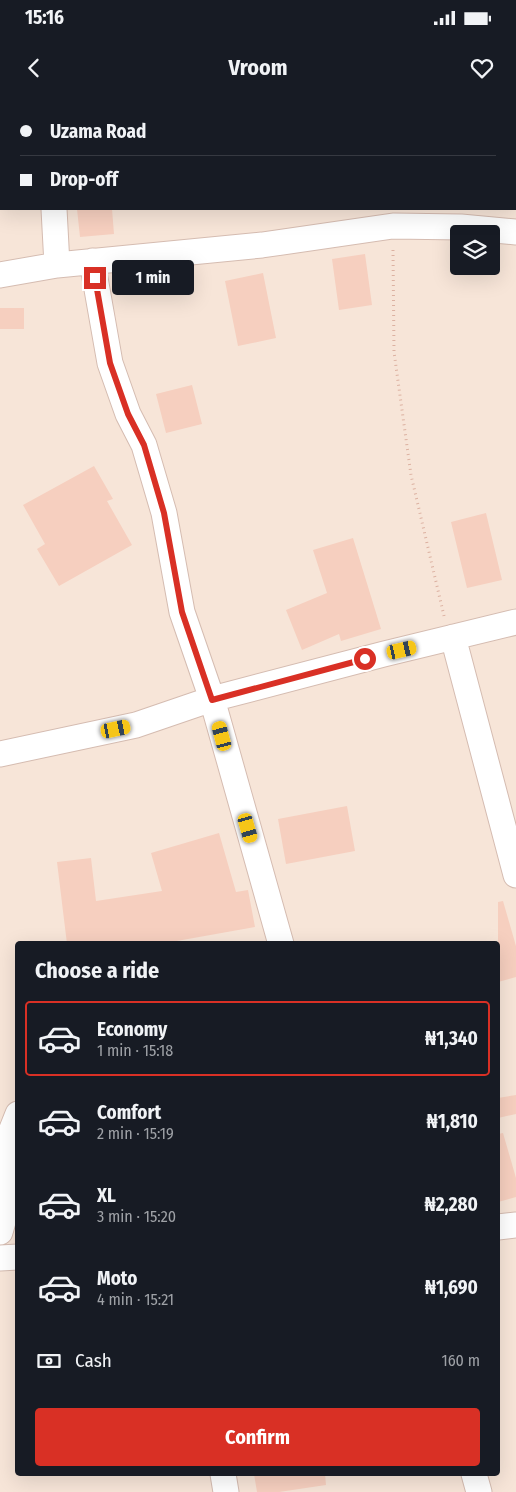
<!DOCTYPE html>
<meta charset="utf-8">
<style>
:root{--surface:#171b24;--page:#20242c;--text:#f1f3f6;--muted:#9ea1a6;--line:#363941;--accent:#d93025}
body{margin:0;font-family:"Fira Sans Condensed",sans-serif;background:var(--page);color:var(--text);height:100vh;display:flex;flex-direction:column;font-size:19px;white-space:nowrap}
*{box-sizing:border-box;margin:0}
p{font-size:16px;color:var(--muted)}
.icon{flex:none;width:28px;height:28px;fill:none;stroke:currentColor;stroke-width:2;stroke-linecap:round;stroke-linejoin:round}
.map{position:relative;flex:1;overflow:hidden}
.drawer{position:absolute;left:15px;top:841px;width:485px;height:535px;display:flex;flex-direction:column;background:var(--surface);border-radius:5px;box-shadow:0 5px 20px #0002}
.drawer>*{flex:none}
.guide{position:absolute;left:0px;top:0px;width:516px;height:110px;box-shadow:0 5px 20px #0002;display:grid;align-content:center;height:110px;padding:0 20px;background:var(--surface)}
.controls{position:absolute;left:450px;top:125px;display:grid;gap:10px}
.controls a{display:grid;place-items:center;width:50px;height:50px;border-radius:5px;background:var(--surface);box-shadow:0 5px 20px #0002;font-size:25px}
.end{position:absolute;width:22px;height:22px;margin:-11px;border:6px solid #d93025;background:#fff;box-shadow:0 0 0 2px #fff}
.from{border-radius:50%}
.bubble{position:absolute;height:35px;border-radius:5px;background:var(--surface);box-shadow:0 5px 20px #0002;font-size:16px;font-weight:700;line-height:35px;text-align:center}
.car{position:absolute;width:15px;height:30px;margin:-15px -8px;border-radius:6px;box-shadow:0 0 4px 1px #0007;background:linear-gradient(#f5c518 24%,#345 0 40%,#f5c518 0 76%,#345 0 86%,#f5c518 0)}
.guide b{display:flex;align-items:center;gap:18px;height:48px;font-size:19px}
.guide b+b{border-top:1px solid var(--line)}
.guide i{width:12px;height:12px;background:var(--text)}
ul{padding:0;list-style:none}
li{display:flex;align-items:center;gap:15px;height:75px;margin:0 10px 8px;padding:0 10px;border:2px solid transparent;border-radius:5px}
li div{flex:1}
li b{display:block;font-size:19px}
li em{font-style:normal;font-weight:700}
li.selected{border-color:var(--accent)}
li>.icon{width:45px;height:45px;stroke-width:1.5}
h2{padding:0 20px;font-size:22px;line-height:60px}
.pay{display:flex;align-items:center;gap:12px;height:55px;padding:0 20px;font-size:19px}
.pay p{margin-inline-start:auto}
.primary-button{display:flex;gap:10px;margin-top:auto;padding:10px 20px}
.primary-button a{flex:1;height:58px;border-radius:5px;background:var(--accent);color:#fff;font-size:20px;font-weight:700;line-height:58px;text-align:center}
.status{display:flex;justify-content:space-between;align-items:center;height:35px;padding:0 25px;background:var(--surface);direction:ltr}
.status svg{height:14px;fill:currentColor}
header{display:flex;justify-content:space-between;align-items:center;height:65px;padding:0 20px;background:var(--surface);font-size:22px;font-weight:700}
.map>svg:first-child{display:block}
</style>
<div class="status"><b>15:16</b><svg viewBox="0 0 49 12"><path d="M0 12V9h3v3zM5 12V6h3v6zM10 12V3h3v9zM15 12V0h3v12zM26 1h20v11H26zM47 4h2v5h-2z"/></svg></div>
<header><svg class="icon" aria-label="back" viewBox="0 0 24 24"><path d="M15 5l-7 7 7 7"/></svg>Vroom<svg class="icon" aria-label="heart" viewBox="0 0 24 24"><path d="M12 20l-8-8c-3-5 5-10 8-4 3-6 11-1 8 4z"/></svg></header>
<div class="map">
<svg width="516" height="1392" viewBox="0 0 516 1392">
<rect width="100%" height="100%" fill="#fef4ea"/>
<path fill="#f7e5d8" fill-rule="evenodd" d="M0,0H516V1392H0ZM1,1H515V109H1ZM459,134H491V166H459ZM18,844H498V1374H18Z"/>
<path fill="#f6cfbf" d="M77,109H112L114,134L80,137Z
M365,154L372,205L339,210L332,159Z
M263,173L276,238L238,246L225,181Z
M0,208H24V229H0Z
M192,285L202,324L166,333L156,294Z
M94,366L113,399L107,401L132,445L59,486L37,449L45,444L23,405Z
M486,413L502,480L467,488L451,422Z
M353,438L381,529L341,541L339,534L302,550L286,510L327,493L313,450Z
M347,706L355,751L286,764L278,719Z
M219,733L236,792L248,790L255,827L160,844H67L57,762L91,758L96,801L162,791L151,753Z
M503,801L516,846V877L498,882V802Z
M516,995V1014L498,1018V998Z
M503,1033L516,1078V1097L498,1102V1034Z
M254,1374H325L326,1385L279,1392H257Z"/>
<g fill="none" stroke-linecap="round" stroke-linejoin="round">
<defs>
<path id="minor" d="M50,1V0
M395,1V0
M54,109L57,165
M92,161L110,263L128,314L144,345L164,413L182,512L212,599L281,844
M0,175L57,165L262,145L393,126L461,127L516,132
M453,537L516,775
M0,654L136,625L212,599L384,554L516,522
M498,1127L516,1125
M0,1132L6,1111L10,1034L18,1014
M0,1158L18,1157
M223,1374L226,1392
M474,1374L479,1392"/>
</defs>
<use href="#minor" stroke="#d5bcb1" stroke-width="27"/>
<path stroke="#dcb1a1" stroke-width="3" stroke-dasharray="1 4" stroke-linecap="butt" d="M393,150L394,252L411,375L444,516"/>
<use href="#minor" stroke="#fff" stroke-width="25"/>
</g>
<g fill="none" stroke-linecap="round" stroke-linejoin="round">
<path stroke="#d93025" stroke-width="6" d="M95,178L110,263L128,314L144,345L164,413L182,512L212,600L365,559"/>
</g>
</svg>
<div class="controls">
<a><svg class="icon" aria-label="layers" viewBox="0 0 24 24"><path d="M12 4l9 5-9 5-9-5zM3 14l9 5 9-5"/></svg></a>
</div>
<i class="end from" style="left:365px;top:559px"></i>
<i class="end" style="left:95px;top:178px"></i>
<div class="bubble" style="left:112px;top:160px;width:82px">1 min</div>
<i class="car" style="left:402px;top:550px;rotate:77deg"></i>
<i class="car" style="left:116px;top:629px;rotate:78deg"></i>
<i class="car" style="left:222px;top:636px;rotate:345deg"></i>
<i class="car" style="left:248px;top:728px;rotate:164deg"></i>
<div class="guide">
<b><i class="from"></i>Uzama Road</b>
<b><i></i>Drop-off</b>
</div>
<section class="drawer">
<h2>Choose a ride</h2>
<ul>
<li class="selected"><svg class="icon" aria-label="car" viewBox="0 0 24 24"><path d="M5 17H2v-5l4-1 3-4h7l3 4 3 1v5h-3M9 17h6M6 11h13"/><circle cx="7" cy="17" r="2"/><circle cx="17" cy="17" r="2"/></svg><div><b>Economy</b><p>1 min · 15:18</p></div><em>₦1,340</em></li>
<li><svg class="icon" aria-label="car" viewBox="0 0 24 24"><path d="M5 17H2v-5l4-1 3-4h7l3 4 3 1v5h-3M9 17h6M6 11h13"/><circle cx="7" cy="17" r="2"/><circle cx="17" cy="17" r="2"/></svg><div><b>Comfort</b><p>2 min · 15:19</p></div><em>₦1,810</em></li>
<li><svg class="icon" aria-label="car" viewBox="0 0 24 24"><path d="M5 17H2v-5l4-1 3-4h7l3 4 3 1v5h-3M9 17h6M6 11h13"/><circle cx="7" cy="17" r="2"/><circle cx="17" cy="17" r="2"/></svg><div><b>XL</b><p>3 min · 15:20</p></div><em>₦2,280</em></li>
<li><svg class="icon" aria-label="car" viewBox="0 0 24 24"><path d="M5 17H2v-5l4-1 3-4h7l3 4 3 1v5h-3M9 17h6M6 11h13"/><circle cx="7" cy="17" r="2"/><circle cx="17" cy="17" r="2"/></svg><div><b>Moto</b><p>4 min · 15:21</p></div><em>₦1,690</em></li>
</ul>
<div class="pay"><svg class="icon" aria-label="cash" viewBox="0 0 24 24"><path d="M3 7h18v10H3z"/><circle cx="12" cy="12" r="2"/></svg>Cash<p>160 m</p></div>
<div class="primary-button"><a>Confirm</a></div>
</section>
</div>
